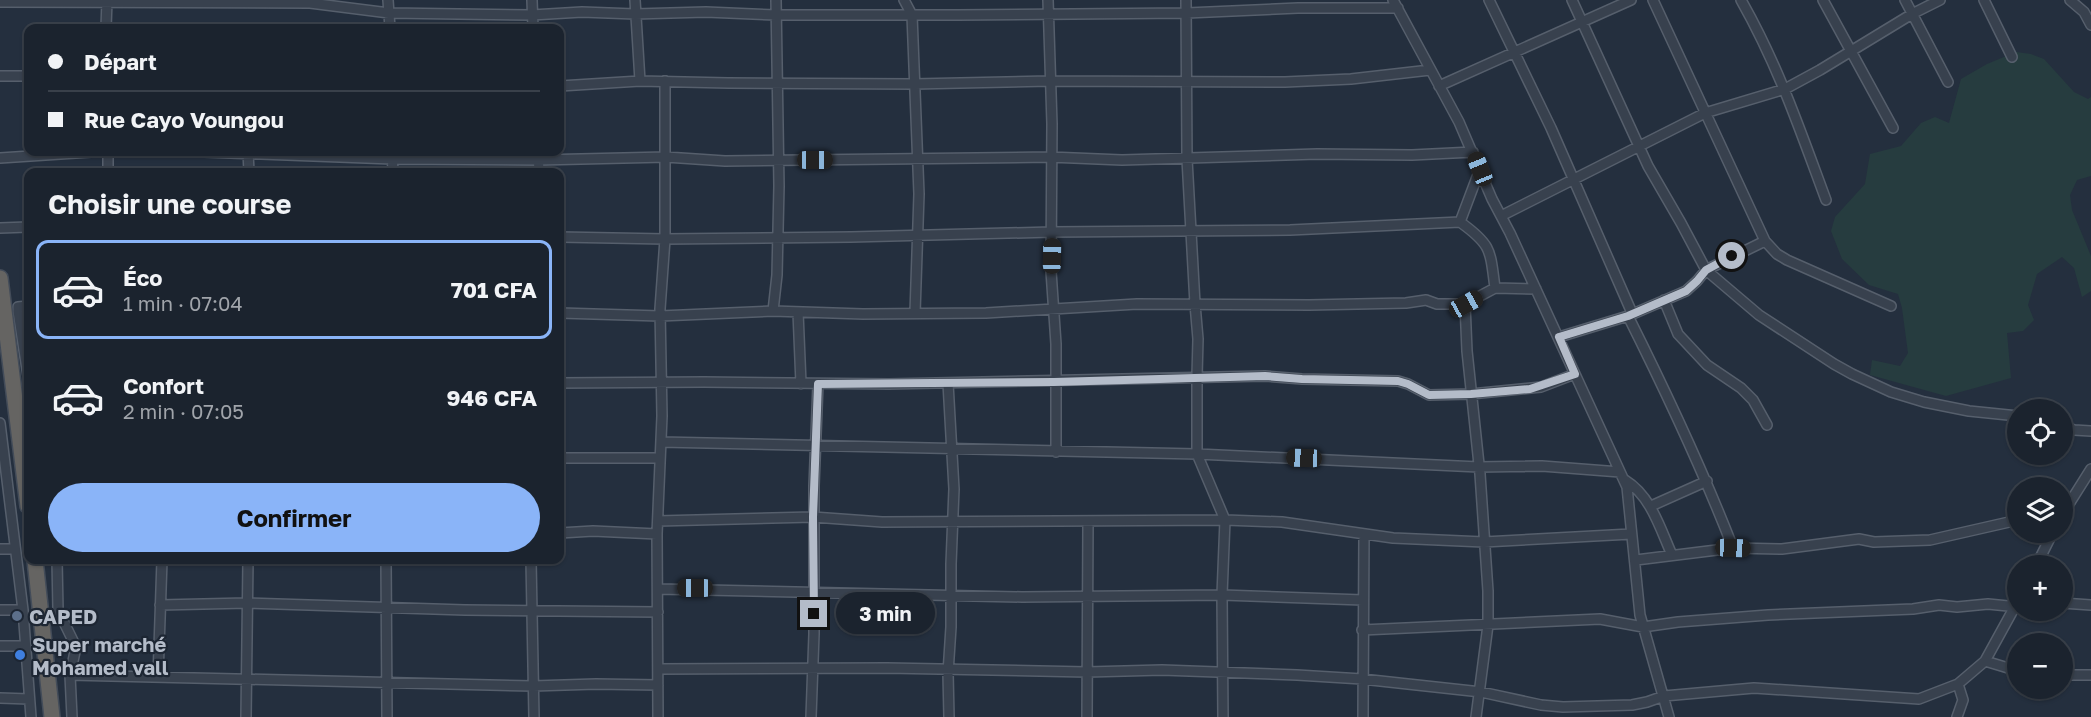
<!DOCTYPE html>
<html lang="fr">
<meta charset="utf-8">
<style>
:root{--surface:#1b232e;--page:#242b36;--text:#f1f3f6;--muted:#a0a4aa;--line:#39404a;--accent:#8ab4f8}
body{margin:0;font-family:"Golos Text",sans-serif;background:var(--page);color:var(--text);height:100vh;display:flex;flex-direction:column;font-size:22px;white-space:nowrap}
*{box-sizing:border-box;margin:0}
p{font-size:20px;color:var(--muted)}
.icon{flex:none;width:33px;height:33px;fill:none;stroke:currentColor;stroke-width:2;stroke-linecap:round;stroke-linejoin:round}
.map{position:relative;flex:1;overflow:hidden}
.side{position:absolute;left:24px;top:168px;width:540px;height:396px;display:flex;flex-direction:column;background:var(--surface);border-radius:12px;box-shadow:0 2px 4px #0004,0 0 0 2px var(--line)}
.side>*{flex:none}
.top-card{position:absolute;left:24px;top:24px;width:540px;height:132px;border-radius:12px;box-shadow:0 2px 4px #0004,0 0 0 2px var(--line);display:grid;align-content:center;height:132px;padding:0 24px;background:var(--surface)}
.tools{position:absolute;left:2007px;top:399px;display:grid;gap:12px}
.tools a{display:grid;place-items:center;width:66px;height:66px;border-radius:50%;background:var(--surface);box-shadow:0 2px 4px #0004,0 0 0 2px var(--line);font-size:30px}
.end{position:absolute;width:27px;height:27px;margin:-14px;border:8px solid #b4bcc9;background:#111;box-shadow:0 0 0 3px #111}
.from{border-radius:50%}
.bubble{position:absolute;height:42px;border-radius:21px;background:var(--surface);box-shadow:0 2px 4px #0004,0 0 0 2px var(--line);font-size:20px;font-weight:700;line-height:42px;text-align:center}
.car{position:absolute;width:18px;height:36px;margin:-18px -9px;border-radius:8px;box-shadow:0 0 4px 2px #0007;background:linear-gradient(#222 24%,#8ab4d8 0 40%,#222 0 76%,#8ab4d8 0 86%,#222 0)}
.top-card b{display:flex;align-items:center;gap:21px;height:57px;font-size:22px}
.top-card b+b{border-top:2px solid var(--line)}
.top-card i{width:15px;height:15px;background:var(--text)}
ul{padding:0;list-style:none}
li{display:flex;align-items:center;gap:18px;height:99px;margin:0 12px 9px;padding:0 12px;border:3px solid transparent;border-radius:12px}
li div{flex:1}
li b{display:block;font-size:22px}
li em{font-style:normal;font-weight:700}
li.current{border-color:var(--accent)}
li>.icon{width:54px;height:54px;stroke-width:1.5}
h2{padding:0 24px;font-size:27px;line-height:72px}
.cta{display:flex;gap:12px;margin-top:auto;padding:12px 24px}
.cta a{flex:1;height:69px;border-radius:36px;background:var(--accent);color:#111;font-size:24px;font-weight:700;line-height:69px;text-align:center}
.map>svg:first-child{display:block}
</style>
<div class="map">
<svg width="2091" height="717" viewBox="0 0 2091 717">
<rect width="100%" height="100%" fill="#242f3e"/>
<path fill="#263c3f" d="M2016,52L2031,54L2044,59L2074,92L2088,99L2091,97V176L2077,180L2070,195L2072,210L2091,256V291L2082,297L2074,268L2062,257L2037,274L2028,305L2034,320L2023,331L2007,333L2011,378L1946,396L1870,375L1872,360L1900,366L1908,353L1902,308L1898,294L1869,285L1842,259L1831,231L1835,217L1865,184L1870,154L1901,146L1921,123L1935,117L1949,123L1961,79L1987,64Z"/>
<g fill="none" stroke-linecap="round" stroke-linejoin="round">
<defs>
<path id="minor" d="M388,0L390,28
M532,0L533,28
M635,0L640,81
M904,0L912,15L919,194L915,313
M1048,0L1052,124L1051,271L1056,344V452
M1186,0L1187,159L1195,304L1198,339L1197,376V454L1225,520L1222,595L1223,717
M1393,0L1459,122L1492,199L1510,233L1627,487L1640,615L1669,717
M1489,0L1551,128L1632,313
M1572,0L1648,166L1681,223L1706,270L1759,315L1834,364L1852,374L1891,392L1924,402L1969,411L2018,416
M1653,0L1765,241L1777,254L1787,260L1891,306
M1741,0C1778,65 1800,130 1826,200
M1823,0L1893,128
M1905,0L1948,82
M1984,0L2012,57
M2070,0L2084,12L2091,25
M0,2L310,3L389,13L532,15L582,12L635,14L706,12L776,15H958L1187,13L1298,8H1398
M106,28L107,0
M0,76H28
M560,86L640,81L728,83L914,84L1049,81L1285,82L1351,79L1430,70
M1439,86L1631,0
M204,152L392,159L539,160L666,157L725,161L1050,157L1122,160L1317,154L1412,155L1473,152
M248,152L249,172
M392,152L393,172
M538,152L539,172
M0,158L91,152
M1480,169L1460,222C1492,245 1490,250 1495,288
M108,172V152
M1501,216L1705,113L1785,89L1820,70L1912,14L1940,0
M0,228L28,227
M560,237L665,239L851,237L1052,232L1290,230L1460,222
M1664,300L1678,334L1707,365L1741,388L1753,400L1767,425
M28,306L18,307V311L28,376
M773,311L777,275L779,186L776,0
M798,312L801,384
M560,313L660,316L773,311L863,314L986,313L1137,304L1309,305L1406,303L1426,300L1437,304H1465
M1628,316C1666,392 1702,468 1733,548
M1559,337L1628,316L1686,291L1697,281L1706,270L1765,241
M560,383L704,382L889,384L1265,376L1302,379L1398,381L1408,384L1429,395L1471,394L1541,387L1575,374
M948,383L954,489L951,564V627L948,673L949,717
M0,423L23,610L31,717
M2062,426L2074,430L2091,431
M661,442L1197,454L1479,467L1542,466L1620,472
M560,458H660
M1625,480C1651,496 1660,528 1672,555
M1651,506L1707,481
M2062,515L2091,469
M658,521L813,517L882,522L1225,520L1282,522L1393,538L1484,542L1631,534
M560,533L593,531L657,534
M0,549H15
M57,560L58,610L76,647L70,675L72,717
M386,560L387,717
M531,560L534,717
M1636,560L1733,548L1782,549L1859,539L1874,542L1930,540L2018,520
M2036,566L2053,532
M658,589L1022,597L1222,595L1363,600
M2062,603L2091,605
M160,605L247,603L465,610L658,612
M0,610H23
M1362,630L1600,619L1643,627L1678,622L1768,615L1913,609L1939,605L1957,607L1988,604L2008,606L2017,603
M0,646H26
M1985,661L2018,671
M659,669L887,668L1087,672L1162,670L1297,675L1362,679L1481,692L1541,705L1563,707L1632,705L1647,702L1664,696L1754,688L1919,699L1958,684L1985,661L2018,601
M70,675L533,686L596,684L658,685
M2062,675H2091
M158,677L162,560
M0,698L29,699
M246,717L248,560
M658,717L657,534L662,416L660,309L665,239V81
M811,717L814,634V486L818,384
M1087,717L1088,522
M1363,717L1364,534
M1476,717L1488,625V591L1480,474L1467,351L1465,304L1495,288L1536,289
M1957,717L1963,700L1958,684"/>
<path id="trunk" d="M0,278L28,506
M35,560L52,717"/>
</defs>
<use href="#minor" stroke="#565f6c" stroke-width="12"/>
<use href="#trunk" stroke="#434c59" stroke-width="18"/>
<use href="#minor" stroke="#38414e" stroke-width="9"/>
<use href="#trunk" stroke="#656462" stroke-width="15"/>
</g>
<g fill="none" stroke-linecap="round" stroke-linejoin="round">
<path stroke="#b4bcc9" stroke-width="8" d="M814,614L813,517L818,384L1054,382L1265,376L1302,379L1398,381L1408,384L1429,395L1471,394L1530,389L1575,374L1559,337L1628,316L1686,291L1697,281L1706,270L1732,256"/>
</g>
<circle fill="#5c6f8a" stroke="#1d2633" stroke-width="2" cx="17" cy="616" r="6"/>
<circle fill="#3f7fe0" stroke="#1d2633" stroke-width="2" cx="20" cy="655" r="6"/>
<g text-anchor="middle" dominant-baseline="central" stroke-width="4.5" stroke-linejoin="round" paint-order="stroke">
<g font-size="20" font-weight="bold" fill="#b4bcc9" stroke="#1d2633" text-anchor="start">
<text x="29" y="616">CAPED</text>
<text x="32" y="644">Super marché<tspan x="32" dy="23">Mohamed vall</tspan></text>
</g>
</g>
</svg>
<div class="tools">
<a><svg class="icon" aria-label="locate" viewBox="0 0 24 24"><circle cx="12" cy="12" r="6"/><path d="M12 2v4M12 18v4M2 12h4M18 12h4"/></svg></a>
<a><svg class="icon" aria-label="layers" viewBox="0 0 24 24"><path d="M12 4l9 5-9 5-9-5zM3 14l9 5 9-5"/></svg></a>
<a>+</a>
<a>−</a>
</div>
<i class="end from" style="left:1732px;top:256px"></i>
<i class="end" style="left:814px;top:614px"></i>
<div class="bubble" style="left:836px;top:592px;width:99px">3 min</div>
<i class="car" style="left:815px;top:160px;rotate:90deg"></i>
<i class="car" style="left:1480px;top:169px;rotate:338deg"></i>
<i class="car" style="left:1052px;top:256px;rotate:1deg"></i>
<i class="car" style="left:1466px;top:304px;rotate:61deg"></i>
<i class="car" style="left:1304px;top:458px;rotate:272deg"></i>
<i class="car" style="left:1733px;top:548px;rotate:92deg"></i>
<i class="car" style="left:695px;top:588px;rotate:270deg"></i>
<div class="top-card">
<b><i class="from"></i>Départ</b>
<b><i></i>Rue Cayo Voungou</b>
</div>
<section class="side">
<h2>Choisir une course</h2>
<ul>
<li class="current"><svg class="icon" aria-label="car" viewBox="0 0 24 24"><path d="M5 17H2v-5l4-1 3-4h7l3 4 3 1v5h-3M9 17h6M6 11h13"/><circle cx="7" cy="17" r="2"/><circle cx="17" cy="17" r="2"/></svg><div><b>Éco</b><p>1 min · 07:04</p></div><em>701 CFA</em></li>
<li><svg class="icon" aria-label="car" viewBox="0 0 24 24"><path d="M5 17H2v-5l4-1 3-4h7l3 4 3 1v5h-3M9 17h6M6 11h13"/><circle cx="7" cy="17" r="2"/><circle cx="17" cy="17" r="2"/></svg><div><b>Confort</b><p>2 min · 07:05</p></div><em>946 CFA</em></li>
</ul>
<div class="cta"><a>Confirmer</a></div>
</section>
</div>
